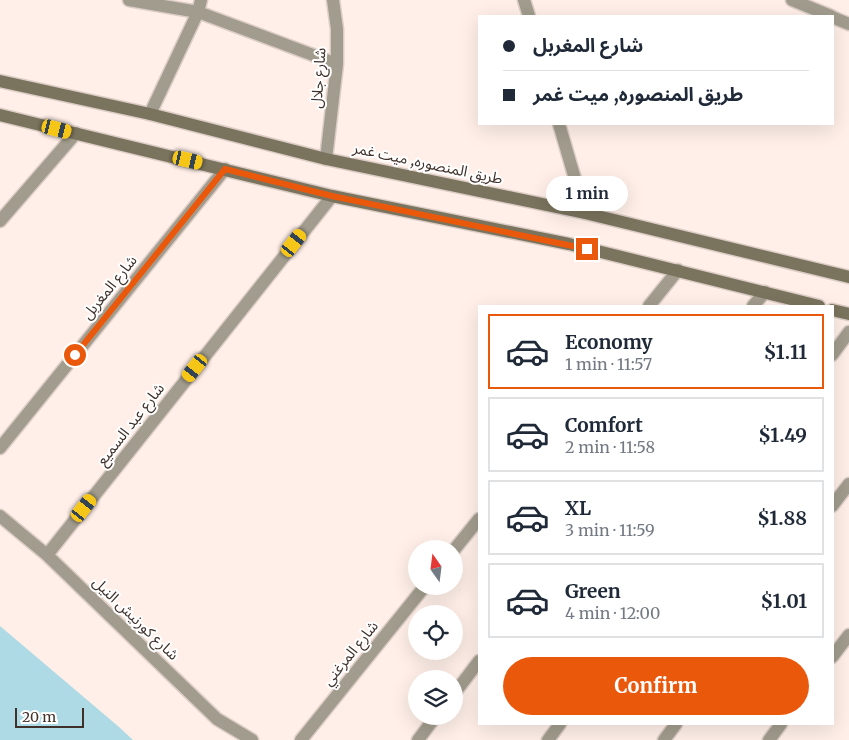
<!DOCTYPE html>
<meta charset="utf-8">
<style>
:root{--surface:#fff;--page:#f6f6f7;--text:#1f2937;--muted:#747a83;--line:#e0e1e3;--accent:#ea580c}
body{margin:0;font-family:Merriweather,"Noto Sans Arabic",serif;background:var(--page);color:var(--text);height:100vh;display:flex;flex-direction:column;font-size:19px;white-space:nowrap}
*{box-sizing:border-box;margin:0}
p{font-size:16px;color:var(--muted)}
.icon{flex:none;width:28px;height:28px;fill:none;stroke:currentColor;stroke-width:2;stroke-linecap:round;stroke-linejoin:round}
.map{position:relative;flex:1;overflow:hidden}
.details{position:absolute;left:478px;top:305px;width:356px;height:420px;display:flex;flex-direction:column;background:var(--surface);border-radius:0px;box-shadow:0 5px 20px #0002}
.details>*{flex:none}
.hud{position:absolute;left:478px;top:15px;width:356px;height:110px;border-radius:0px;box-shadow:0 5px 20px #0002;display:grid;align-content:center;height:110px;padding:0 25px;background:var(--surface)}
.needle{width:32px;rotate:346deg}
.tools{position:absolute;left:408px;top:540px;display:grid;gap:10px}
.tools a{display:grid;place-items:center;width:55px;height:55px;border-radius:50%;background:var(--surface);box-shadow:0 5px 20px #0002;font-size:25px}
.scale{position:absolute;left:15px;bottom:12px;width:69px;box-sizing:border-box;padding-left:5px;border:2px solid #3f302a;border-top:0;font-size:14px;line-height:18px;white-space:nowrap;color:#3f302a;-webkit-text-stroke:4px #fff;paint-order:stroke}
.end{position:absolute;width:22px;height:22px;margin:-11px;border:6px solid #ea580c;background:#fff;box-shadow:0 0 0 2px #fff}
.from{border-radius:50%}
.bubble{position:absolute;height:35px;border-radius:18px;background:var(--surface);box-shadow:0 5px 20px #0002;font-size:16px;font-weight:700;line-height:35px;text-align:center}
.car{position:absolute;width:15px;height:30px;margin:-15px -8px;border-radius:6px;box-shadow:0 0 4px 1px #0007;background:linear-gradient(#f5c518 24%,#345 0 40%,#f5c518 0 76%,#345 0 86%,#f5c518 0)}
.hud b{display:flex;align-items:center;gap:18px;height:48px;font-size:19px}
.hud b+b{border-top:1px solid var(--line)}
.hud i{width:12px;height:12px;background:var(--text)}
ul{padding:9px 0 0;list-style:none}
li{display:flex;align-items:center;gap:15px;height:75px;margin:0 10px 8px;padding:0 15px;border:2px solid var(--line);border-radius:0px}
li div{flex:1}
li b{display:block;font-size:19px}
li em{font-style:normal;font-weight:700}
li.on{border-color:var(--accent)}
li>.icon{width:45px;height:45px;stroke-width:1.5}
.cta{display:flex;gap:10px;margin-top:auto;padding:10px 25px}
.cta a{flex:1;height:58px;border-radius:30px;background:var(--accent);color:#fff;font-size:20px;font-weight:700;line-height:58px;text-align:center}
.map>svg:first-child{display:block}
</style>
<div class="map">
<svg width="849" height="740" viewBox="0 0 849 740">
<rect width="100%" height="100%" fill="#ffefe8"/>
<path fill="#addae5" d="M0,626L119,727L133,740H0Z"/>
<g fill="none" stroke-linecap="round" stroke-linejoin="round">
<defs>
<path id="street" d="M129,0L198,12L337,64
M524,0L529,16
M792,0L831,16
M832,17L849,24
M150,114L198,12L201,0
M559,124L585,213
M326,159L337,64V29L333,0
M0,221L76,133
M649,306L678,270
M753,306L765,292
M832,355L849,332
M0,448L225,169
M832,506L849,484
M0,516L47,555L217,719L252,740
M454,550L479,519
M47,555L332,196
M832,657L849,635
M454,694L479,661
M301,740L425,586
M418,740L436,716
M548,740L560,724
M664,740L676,724
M769,740L781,724"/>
<path id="secondary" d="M0,81L150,114L326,159L585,213L849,277
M0,115L332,196L569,244L819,306
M832,310L849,314"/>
</defs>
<use href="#street" stroke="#dccdc6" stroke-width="15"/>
<use href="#secondary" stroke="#dccdc6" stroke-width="15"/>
<use href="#street" stroke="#a19c8d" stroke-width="12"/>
<use href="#secondary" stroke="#7a735d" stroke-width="12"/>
</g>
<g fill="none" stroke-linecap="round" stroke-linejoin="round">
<path stroke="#ea580c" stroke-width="6" d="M75,355L225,169L332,196L587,249"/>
</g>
<g text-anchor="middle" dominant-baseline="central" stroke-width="4" stroke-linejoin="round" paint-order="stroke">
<g font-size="15" fill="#3f302a" stroke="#fff">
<text transform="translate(318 78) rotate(-86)">شارع جلال</text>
<text transform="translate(428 163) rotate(12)">طريق المنصوره, ميت غمر</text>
<text transform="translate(109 287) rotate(-51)">شارع المغربل</text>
<text transform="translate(130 424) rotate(-52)">شارع عبد السميع</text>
<text transform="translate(136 618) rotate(44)">شارع كورنيش النيل</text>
<text transform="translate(350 653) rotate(-51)">شارع المرغني</text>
</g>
</g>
</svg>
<div class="tools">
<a><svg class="needle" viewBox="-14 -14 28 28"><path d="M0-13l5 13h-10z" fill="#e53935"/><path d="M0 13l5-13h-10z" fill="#747a83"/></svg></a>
<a><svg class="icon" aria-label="locate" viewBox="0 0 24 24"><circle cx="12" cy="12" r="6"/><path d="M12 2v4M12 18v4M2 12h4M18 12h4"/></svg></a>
<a><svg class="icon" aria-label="layers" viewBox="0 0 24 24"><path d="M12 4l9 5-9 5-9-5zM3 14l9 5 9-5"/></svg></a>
</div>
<div class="scale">20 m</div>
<i class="end from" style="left:75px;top:355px"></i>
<i class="end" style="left:587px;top:249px"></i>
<div class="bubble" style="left:546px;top:176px;width:82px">1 min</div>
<i class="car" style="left:57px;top:129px;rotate:104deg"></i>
<i class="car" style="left:188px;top:160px;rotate:103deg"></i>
<i class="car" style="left:294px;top:243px;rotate:38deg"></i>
<i class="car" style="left:195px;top:368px;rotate:218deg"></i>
<i class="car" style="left:84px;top:508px;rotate:38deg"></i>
<div class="hud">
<b><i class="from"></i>شارع المغربل</b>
<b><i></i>طريق المنصوره, ميت غمر</b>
</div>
<section class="details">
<ul>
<li class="on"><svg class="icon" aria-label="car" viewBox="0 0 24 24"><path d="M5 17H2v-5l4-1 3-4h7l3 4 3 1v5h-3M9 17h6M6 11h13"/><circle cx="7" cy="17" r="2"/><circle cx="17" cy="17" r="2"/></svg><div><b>Economy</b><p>1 min · 11:57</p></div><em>$1.11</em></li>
<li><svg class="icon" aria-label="car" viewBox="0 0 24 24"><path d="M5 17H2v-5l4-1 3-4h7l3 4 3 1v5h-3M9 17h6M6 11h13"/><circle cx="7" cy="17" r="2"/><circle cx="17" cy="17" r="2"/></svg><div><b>Comfort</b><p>2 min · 11:58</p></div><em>$1.49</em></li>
<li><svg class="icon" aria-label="car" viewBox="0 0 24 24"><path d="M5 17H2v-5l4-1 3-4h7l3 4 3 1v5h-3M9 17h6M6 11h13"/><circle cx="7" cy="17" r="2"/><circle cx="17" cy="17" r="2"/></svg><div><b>XL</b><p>3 min · 11:59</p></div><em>$1.88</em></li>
<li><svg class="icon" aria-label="car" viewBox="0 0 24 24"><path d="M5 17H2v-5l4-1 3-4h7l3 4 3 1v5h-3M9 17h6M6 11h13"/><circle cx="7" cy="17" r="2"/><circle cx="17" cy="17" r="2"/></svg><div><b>Green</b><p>4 min · 12:00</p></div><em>$1.01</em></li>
</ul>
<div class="cta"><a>Confirm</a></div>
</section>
</div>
